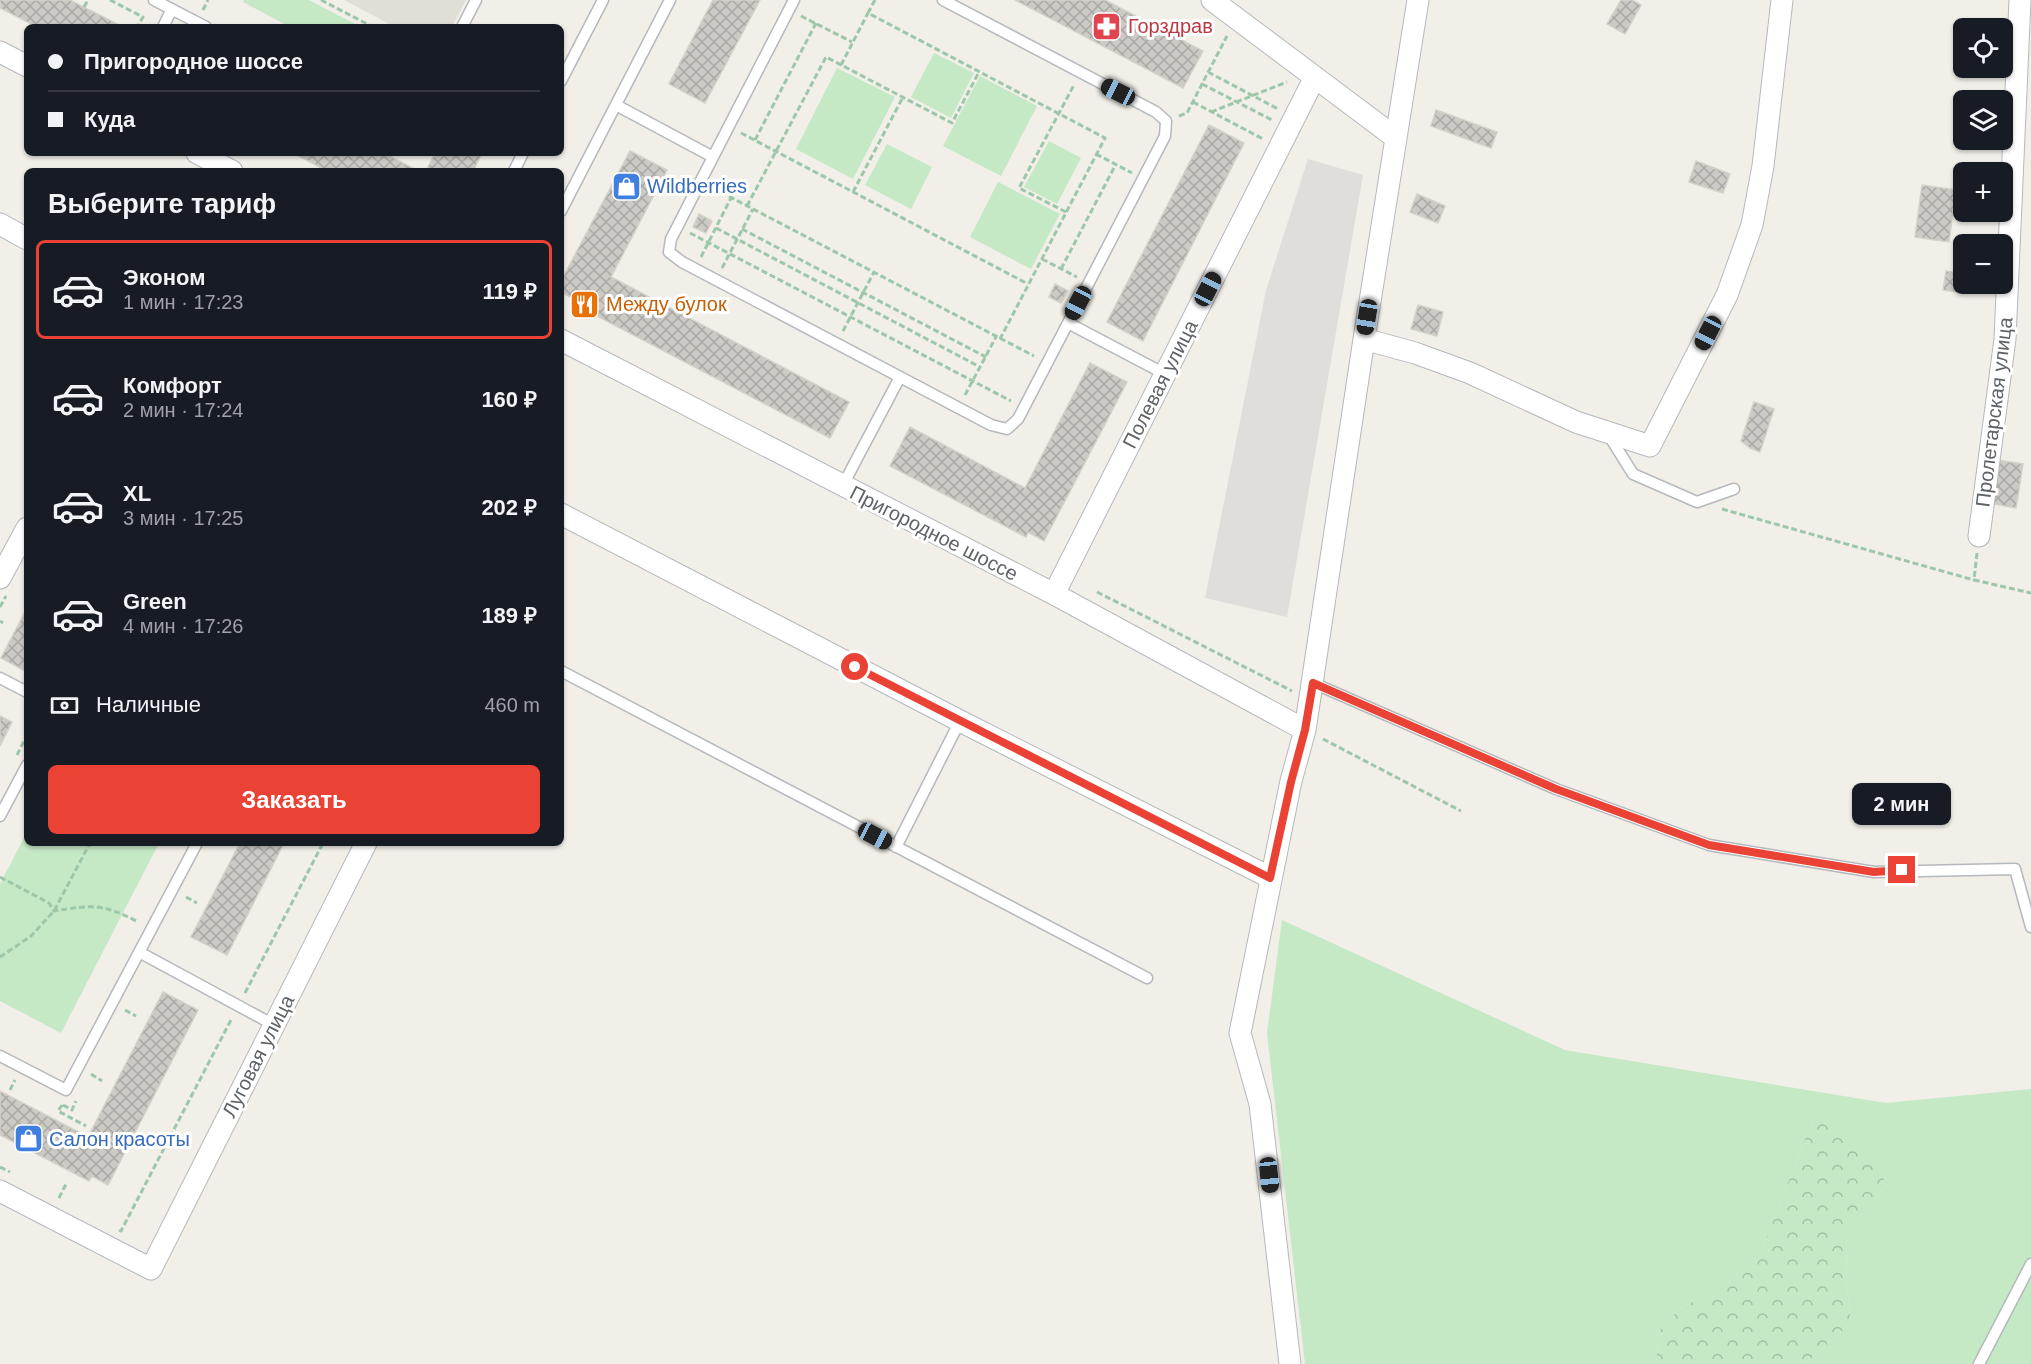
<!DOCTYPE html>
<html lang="ru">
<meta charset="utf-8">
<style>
:root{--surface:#171b24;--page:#20242c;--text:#f1f3f6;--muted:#9ea1a6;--line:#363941;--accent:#ea4335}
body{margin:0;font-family:Helvetica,sans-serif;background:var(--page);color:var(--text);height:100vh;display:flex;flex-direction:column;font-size:22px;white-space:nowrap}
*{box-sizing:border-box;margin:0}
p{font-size:20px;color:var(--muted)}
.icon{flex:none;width:33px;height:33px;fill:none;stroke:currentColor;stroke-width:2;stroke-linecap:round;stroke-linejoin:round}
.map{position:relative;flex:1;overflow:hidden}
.details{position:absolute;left:24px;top:168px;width:540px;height:678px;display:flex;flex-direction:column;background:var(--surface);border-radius:9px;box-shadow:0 2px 4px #0004}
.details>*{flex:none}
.top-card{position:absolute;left:24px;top:24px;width:540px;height:132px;border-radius:9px;box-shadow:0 2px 4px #0004;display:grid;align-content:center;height:132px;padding:0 24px;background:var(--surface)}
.tools{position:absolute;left:1953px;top:18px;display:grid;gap:12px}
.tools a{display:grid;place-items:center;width:60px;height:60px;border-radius:9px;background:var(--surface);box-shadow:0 2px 4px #0004;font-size:30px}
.end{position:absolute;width:27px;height:27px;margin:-14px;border:8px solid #ea4335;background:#fff;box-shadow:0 0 0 3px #fff}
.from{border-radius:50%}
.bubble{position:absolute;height:42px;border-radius:9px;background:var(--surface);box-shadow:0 2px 4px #0004;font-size:20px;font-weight:700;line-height:42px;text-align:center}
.car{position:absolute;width:18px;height:36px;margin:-18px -9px;border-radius:8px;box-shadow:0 0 4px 2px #0007;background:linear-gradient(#222 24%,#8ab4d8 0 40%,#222 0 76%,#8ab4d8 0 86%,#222 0)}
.top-card b{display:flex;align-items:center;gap:21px;height:57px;font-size:22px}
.top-card b+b{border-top:2px solid var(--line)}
.top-card i{width:15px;height:15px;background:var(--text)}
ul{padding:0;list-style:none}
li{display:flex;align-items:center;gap:18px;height:99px;margin:0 12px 9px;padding:0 12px;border:3px solid transparent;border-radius:9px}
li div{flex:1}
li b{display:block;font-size:22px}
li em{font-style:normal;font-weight:700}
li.selected{border-color:var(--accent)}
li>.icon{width:54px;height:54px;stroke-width:1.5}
h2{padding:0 24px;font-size:27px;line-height:72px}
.pay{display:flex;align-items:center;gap:15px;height:66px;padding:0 24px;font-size:22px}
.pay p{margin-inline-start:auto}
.action{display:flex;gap:12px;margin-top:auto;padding:12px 24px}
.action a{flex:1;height:69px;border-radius:9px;background:var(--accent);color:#fff;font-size:24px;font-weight:700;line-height:69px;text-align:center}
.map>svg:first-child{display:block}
</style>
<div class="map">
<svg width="2031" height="1364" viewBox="0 0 2031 1364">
<defs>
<pattern id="forest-crowns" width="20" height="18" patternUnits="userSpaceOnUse" patternTransform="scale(1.5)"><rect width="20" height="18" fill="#c5e8c5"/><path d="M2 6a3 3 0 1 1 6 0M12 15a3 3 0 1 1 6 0" fill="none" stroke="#a3c0a4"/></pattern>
<pattern id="building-cross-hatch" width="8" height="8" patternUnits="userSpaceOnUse" patternTransform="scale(1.5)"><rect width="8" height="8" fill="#cccac5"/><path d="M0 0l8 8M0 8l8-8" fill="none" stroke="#a9a8a4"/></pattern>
</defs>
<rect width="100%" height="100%" fill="#f1efe8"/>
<path fill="#e0deda" d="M1308,159L1363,175L1287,617L1205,598L1266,290Z"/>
<path fill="#e1ded6" d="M344,0H466L452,27H395Z"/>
<path fill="#c5e8c5" d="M244,0H309L361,27H290L243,2Z
M934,53L974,73L951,118L911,97Z
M837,68L895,97L853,179L796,149Z
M980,76L1037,106L1001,176L943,146Z
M1049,141L1081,158L1057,204L1024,187Z
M887,144L932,167L911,209L865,185Z
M998,182L1060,214L1031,269L970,237Z
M27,832V843H159L61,1033L0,1001V884Z
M1282,920L1565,1050L1886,1103L2031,1089V1364H1805L1851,1323L1846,1281L1847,1232L1887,1184L1817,1113L1804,1141L1762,1250L1730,1281L1678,1310L1659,1331L1656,1364H1305L1267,1033Z"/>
<path fill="url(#forest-crowns)" d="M1817,1113L1851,1133L1887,1184L1847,1232L1846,1281L1851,1323L1805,1364H1656L1659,1331L1678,1310L1730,1281L1762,1250L1804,1141Z"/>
<path fill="url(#building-cross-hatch)" stroke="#d6d1c6" stroke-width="1.5" d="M0,0H70L123,27H37L0,8Z
M713,0H760L705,103L669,84Z
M1015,0H1105L1203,51L1183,88Z
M1621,0H1632L1641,5L1625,34L1607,24Z
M1436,110L1497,132L1491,148L1431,126Z
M1209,125L1244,143L1143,341L1107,322Z
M630,151L667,170L611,277L849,402L830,438L572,303L574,299L561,292V281Z
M293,153H384L418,171H327Z
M435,153H482L473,171H426Z
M1696,161L1730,174L1723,193L1689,182Z
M1922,185L1956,190L1949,242L1915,237Z
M1417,194L1445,206L1438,223L1410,212Z
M699,214L712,221L706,233L693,227Z
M1946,271L1964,274V284H1968L1966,293L1943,290Z
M1055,284L1068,291L1061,303L1049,297Z
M1418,305L1443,312L1437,336L1411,329Z
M1090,363L1127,382L1044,541L1028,532L1026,537L890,466L910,427L1025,488Z
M1754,402L1774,409L1760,452L1750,448L1741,441Z
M1997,460L2023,464L2016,508L1989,503Z
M27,608V672L1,658Z
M0,716L12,722L0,746Z
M240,843H284L227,955L191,937Z
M163,992L198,1010L108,1185L92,1176L89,1181L0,1135V1091L88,1137Z"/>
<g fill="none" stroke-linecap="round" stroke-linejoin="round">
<defs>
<path id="service" d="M154,0L206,27
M943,0L1156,112L1166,121L1165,136L1068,323
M163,27L172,9
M462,27L476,0
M561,81L603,0
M616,105L713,157L794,0
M713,157L671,239L669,252L682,262L900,377L843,485
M514,171L523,153
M561,211L670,0
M900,377L991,425L1007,429L1018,419L1068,323L1165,374
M1608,434L1633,474L1697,502L1734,489
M561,671L1147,978
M0,678L27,692
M1313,683L1556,789L1709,845L1874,872L2015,869L2031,927
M0,816L27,765
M896,847L960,721
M139,952L274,1025
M0,1056L66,1090L197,843
M1979,1364L2031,1264"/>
<path id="minor" d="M1212,0L1396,138
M0,52L27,66
M197,153L232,171
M0,224L27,239
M1364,339L1415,353L1470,373L1576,422L1650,446L1727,295L1752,225L1763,166L1782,0
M561,340L1054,594L1305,730
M561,514L960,721L1271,878
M1979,536L2005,339L2020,0
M0,578L27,528
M1054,594L1315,77
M0,1191L151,1269L366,843
M1290,1364L1260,1104L1240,1033L1291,781L1305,730L1364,339L1418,0"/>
</defs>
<use href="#service" stroke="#b5b8bc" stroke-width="13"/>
<use href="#minor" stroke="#b5b8bc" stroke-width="23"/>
<path stroke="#9cc7a9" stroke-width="3" stroke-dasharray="6 3" stroke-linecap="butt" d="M110,0L143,17L137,27
M321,0L373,27
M875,0L868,13L1105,138L1000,339
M84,7L88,0
M203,10L208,0
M801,16L852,42
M841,65L868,13
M1208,72L1278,109
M1202,84L1272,120
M1193,102L1263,139
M1211,112L1287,82
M1179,116L1187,113L1227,36
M741,133L1028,284
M755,140L816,23
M1096,154L1132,173
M713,188L1034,356
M853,192L903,97
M747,206L826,57L952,123L979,72
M1066,212L1019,188L1074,85
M716,228L980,367
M742,229L986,357
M690,233L1011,401
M701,257L731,198
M1042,259L1077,277
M722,268L753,209
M1061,269L1116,164
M843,331L874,272
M965,395L996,337
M1722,509L1974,580
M1977,553L1974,580L2031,593
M1097,592L1292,691
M0,607L6,596
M0,621L3,623
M1323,739L1461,811
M17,755L27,735
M0,877L49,903L54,911C93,905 102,903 138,922
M186,897L197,903
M0,957L31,936L54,911L90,843
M245,993L323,843
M125,1010L136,1016
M91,1074L102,1081
M10,1090L15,1080
M62,1105L58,1111L86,1126
M63,1105L72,1110L76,1101
M0,1167L10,1172
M59,1198L66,1184
M119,1230L121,1231L232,1018"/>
<use href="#service" stroke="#fff" stroke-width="10"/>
<use href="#minor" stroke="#fff" stroke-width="21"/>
</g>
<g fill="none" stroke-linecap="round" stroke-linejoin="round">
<path stroke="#ea4335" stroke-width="8" d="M855,667L1270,878L1291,782L1305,730L1313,683L1556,789L1709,845L1874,872L1902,870"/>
</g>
<defs>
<symbol id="pharmacy-square" viewBox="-11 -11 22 22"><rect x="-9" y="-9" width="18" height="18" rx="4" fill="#e0444e" stroke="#fff"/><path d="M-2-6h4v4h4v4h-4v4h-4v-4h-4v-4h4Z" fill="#fff"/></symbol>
<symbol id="shop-square" viewBox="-11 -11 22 22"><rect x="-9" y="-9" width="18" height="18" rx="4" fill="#3f7fe0" stroke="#fff"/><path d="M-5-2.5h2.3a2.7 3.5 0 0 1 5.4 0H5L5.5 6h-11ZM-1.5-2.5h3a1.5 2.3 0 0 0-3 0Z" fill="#fff"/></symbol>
<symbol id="restaurant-square" viewBox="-11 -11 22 22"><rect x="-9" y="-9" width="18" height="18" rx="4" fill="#e8710a" stroke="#fff"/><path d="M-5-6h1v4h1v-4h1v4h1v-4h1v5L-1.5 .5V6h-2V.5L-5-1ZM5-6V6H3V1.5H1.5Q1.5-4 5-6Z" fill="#fff"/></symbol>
</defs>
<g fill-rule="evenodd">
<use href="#pharmacy-square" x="1090" y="10" width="33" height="33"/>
<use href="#shop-square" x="610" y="170" width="33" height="33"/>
<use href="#restaurant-square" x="568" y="288" width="33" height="33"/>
<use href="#shop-square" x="12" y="1122" width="33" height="33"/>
</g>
<g text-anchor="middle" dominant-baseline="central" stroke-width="6" stroke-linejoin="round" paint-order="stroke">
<g font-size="20" fill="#be3a42" stroke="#fff" text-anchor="start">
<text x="1128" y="26">Горздрав</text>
</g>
<g font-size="20" fill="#366cbe" stroke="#fff" text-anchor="start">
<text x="647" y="186">Wildberries</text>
<text x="49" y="1139">Салон красоты</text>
</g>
<g font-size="20" fill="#c56008" stroke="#fff" text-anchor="start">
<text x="606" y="304">Между булок</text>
</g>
<g font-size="20" fill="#5f6368" stroke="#fff">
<text transform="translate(1160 384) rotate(-63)">Полевая улица</text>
<text transform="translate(1994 412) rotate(-83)">Пролетарская улица</text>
<text transform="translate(934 533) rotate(27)">Пригородное шоссе</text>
<text transform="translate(258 1056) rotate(-63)">Луговая улица</text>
</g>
</g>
</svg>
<div class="tools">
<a><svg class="icon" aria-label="locate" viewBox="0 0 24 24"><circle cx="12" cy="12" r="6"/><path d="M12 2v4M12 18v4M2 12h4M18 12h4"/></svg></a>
<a><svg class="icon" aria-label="layers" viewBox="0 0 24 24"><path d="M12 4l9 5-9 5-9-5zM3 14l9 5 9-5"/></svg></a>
<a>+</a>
<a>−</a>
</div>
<i class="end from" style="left:855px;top:667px"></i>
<i class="end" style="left:1902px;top:870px"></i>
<div class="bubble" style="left:1852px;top:783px;width:99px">2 мин</div>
<i class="car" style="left:1118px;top:92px;rotate:297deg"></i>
<i class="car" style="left:1208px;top:289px;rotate:27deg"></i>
<i class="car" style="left:1078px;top:303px;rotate:208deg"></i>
<i class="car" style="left:1367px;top:317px;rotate:189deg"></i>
<i class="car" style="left:1708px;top:333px;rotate:207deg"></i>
<i class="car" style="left:875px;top:836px;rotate:118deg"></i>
<i class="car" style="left:1269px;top:1175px;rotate:174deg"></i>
<div class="top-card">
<b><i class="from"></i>Пригородное шоссе</b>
<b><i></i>Куда</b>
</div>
<section class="details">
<h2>Выберите тариф</h2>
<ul>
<li class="selected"><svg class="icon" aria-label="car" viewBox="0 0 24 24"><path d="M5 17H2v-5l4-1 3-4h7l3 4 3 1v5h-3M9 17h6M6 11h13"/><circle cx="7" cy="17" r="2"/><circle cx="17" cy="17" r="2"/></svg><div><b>Эконом</b><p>1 мин · 17:23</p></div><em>119 ₽</em></li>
<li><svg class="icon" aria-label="car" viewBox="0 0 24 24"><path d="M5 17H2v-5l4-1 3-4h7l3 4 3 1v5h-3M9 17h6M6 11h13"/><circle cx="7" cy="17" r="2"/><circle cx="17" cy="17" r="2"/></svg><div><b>Комфорт</b><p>2 мин · 17:24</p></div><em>160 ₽</em></li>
<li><svg class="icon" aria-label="car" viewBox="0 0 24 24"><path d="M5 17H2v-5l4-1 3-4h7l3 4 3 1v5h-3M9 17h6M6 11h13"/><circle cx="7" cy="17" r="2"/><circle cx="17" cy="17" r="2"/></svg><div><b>XL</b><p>3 мин · 17:25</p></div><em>202 ₽</em></li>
<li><svg class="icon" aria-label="car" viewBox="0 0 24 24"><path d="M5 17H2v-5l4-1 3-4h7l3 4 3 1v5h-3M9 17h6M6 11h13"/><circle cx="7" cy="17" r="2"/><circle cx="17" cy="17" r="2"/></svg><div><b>Green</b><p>4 мин · 17:26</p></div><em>189 ₽</em></li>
</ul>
<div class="pay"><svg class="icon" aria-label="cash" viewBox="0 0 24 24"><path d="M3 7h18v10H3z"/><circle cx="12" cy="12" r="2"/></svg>Наличные<p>460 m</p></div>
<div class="action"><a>Заказать</a></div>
</section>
</div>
